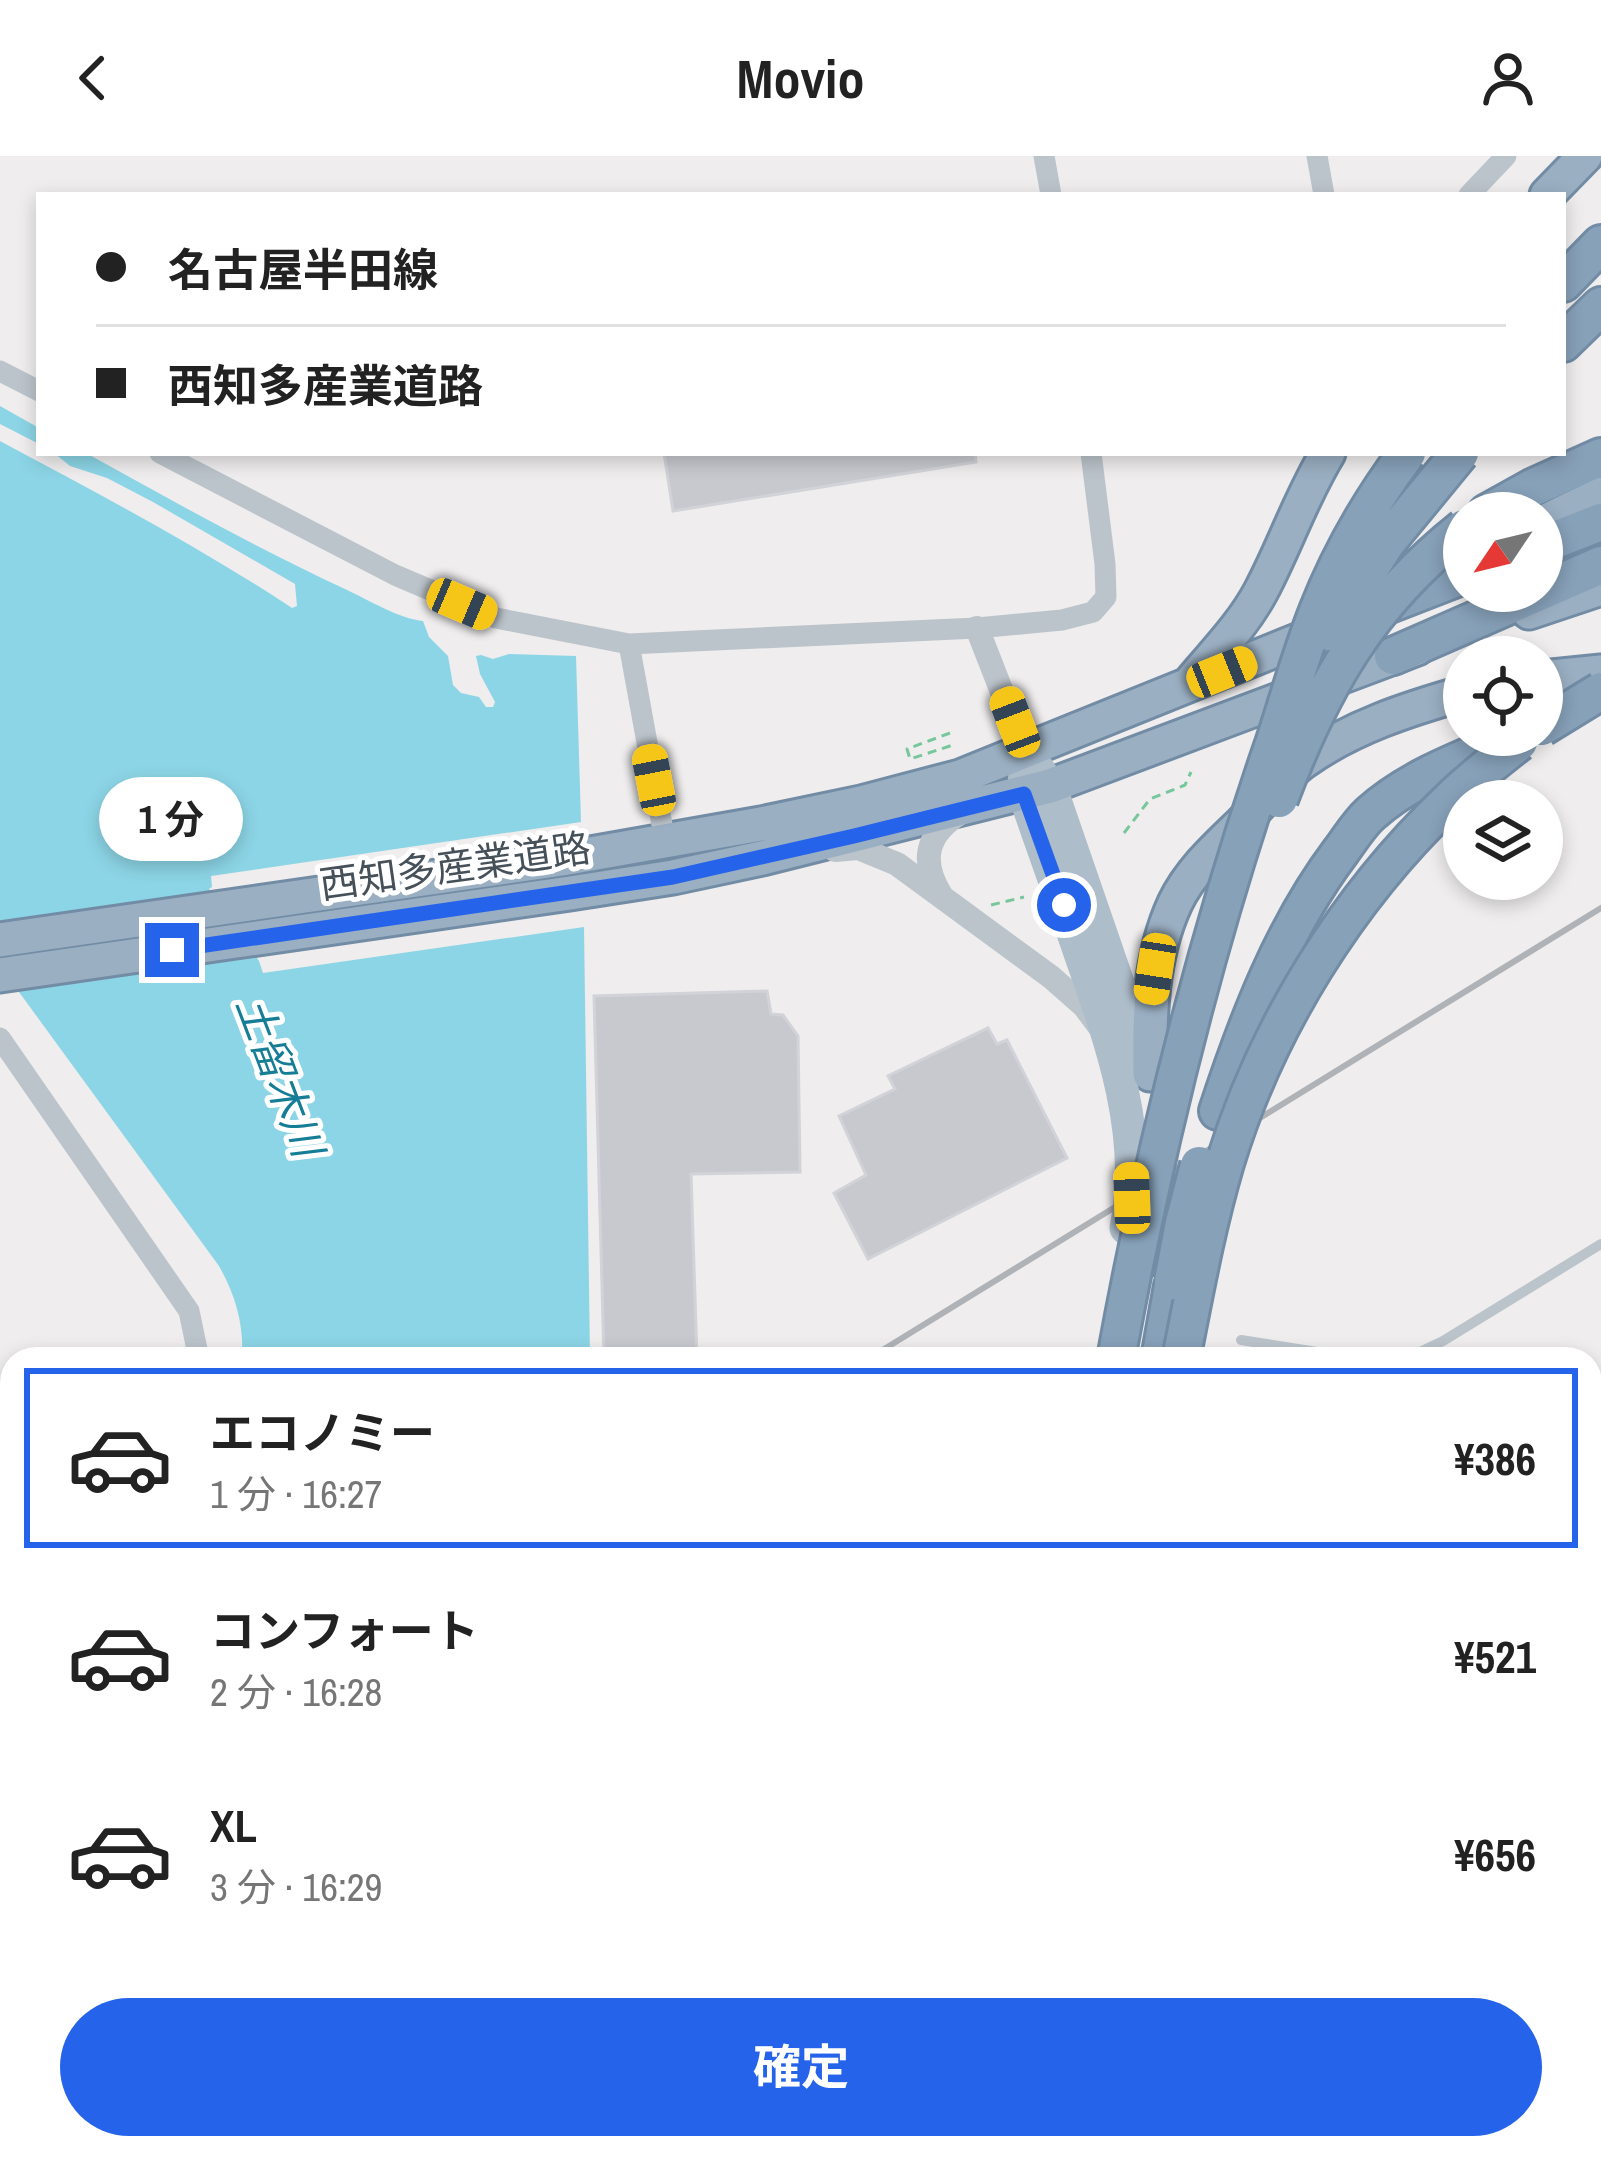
<!DOCTYPE html>
<html lang="ja">
<meta charset="utf-8">
<style>
:root{--surface:#fff;--page:#f6f6f6;--text:#222;--muted:#767676;--line:#e0e0e0;--accent:#2563eb}
body{margin:0;font-family:"Archivo Narrow","Noto Sans JP",sans-serif;background:var(--page);color:var(--text);height:100vh;display:flex;flex-direction:column;font-size:45px;white-space:nowrap}
*{box-sizing:border-box;margin:0}
p{font-size:39px;color:var(--muted)}
.icon{flex:none;width:66px;height:66px;fill:none;stroke:currentColor;stroke-width:2;stroke-linecap:round;stroke-linejoin:round}
.map{position:relative;flex:1;overflow:hidden}
.panel{position:absolute;left:0px;top:1191px;width:1602px;height:813px;display:flex;flex-direction:column;background:var(--surface);border-radius:36px 36px 0 0;box-shadow:0 6px 18px #0003}
.panel>*{flex:none}
.banner{position:absolute;left:36px;top:36px;width:1530px;height:264px;border-radius:0px;box-shadow:0 6px 18px #0003;display:grid;align-content:center;height:264px;padding:0 60px;background:var(--surface)}
.needle{width:78px;rotate:235deg}
.tools{position:absolute;left:1443px;top:336px;display:grid;gap:24px}
.tools a{display:grid;place-items:center;width:120px;height:120px;border-radius:50%;background:var(--surface);box-shadow:0 6px 18px #0003;font-size:60px}
.end{position:absolute;width:54px;height:54px;margin:-27px;border:15px solid #2563eb;background:#fff;box-shadow:0 0 0 6px #fff}
.from{border-radius:50%}
.bubble{position:absolute;height:84px;border-radius:42px;background:var(--surface);box-shadow:0 6px 18px #0003;font-size:39px;font-weight:700;line-height:84px;text-align:center}
.car{position:absolute;width:36px;height:72px;margin:-36px -18px;border-radius:15px;box-shadow:0 0 9px 3px #0007;background:linear-gradient(#f5c518 24%,#345 0 40%,#f5c518 0 76%,#345 0 86%,#f5c518 0)}
.banner b{display:flex;align-items:center;gap:42px;height:114px;font-size:45px}
.banner b+b{border-top:3px solid var(--line)}
.banner i{width:30px;height:30px;background:var(--text)}
ul{padding:21px 0 0;list-style:none}
li{display:flex;align-items:center;gap:36px;height:180px;margin:0 24px 18px;padding:0 36px;border:6px solid transparent;border-radius:0px}
li div{flex:1}
li b{display:block;font-size:45px}
li em{font-style:normal;font-weight:700}
li.active{border-color:var(--accent)}
li>.icon{width:108px;height:108px;stroke-width:1.5}
.cta{display:flex;gap:24px;margin-top:auto;padding:24px 60px}
.cta a{flex:1;height:138px;border-radius:72px;background:var(--accent);color:#fff;font-size:48px;font-weight:700;line-height:138px;text-align:center}
header{display:flex;justify-content:space-between;align-items:center;height:156px;padding:0 60px;background:var(--surface);font-size:54px;font-weight:700}
.map>svg:first-child{display:block}
</style>
<header><svg class="icon" aria-label="back" viewBox="0 0 24 24"><path d="M15 5l-7 7 7 7"/></svg>Movio<svg class="icon" aria-label="person" viewBox="0 0 24 24"><circle cx="12" cy="8" r="4"/><path d="M4 21q1-7 8-7t8 7"/></svg></header>
<div class="map">
<svg width="1601" height="2003" viewBox="0 0 1601 2003">
<rect width="100%" height="100%" fill="#efeded"/>
<path fill="#8cd5e6" d="M0,250L39,272V288L0,268Z
M0,285C99,338 198,390 292,452L297,450L295,428L153,346L107,322L70,310L54,297H86C171,344 256,392 345,433C369,444 397,462 423,465L429,481L448,500L453,529L461,537L479,541L486,551H493L495,546L480,518L476,500L481,499L493,503L509,498L576,500L581,666L211,720L212,731L209,733L259,805L263,817L584,771L590,1203H242C244,1169 236,1140 219,1110L0,810Z
M419,1992H602L603,2003H426Z"/>
<g fill="none" stroke-linecap="round" stroke-linejoin="round">
<path stroke="#8cd5e6" stroke-width="6" d="M0,1328L12,1324"/>
</g>
<path fill="#c7c9cf" stroke="#d1d3d8" stroke-width="3" d="M664,297H975L976,306L673,355Z
M767,835L771,858L783,859L798,880L800,1016L691,1018L697,1203H604L594,840Z
M988,872L997,888L1007,884L1067,1002L868,1103L834,1037L866,1019L839,960L895,933L888,920Z"/>
<g fill="none" stroke-linecap="round" stroke-linejoin="round">
<defs>
<path id="trunk" d="M1547,39L1585,0
M1542,367L1601,338
M1529,456L1601,432
M1542,522L1601,516
M1191,526C1215,497 1243,469 1261,435C1285,390 1301,341 1328,297
M0,784L562,703L761,668L861,647L960,621L1327,473
M0,819L570,737L673,721L762,702L1050,630L1417,492
M1150,918C1149,861 1150,801 1175,747C1190,716 1215,693 1239,670C1260,649 1280,623 1304,605C1352,571 1408,553 1464,537"/>
<path id="motorway" d="M1563,127L1601,88
M1563,187L1601,150
M1487,357L1532,332L1601,301
M1542,389L1601,366
M1374,454L1464,419
M1393,500L1601,409
M1218,955C1248,864 1283,772 1341,695C1350,683 1359,668 1370,658C1411,621 1468,601 1518,580
M1160,1203L1173,1130
M980,2003L984,1992"/>
</defs>
<use href="#trunk" stroke="#728ca5" stroke-width="39"/>
<use href="#motorway" stroke="#728ca5" stroke-width="42"/>
<path stroke="#77c79d" stroke-width="3" stroke-dasharray="9 6" stroke-linecap="butt" d="M950,577L907,593L910,603L956,588
M1124,677L1150,643L1185,629L1191,616
M991,749L1024,741"/>
<path stroke="#bcc4cb" stroke-width="10" d="M1241,1184L1336,1199L1405,1203L1443,1185L1601,1088
M393,1992L400,2003
M1184,1992L1187,2003
M252,2003L254,1992"/>
<path stroke="#bcc4cb" stroke-width="21" d="M1044,0L1051,39
M1317,0L1324,39
M1469,39L1506,0
M0,215L39,235
M160,297L395,419L496,462L629,488L977,472L1062,464L1093,456L1106,441L1105,408L1091,297
M629,488L665,685
M0,882L189,1155L199,1203
M0,1301L12,1296
M0,1707L12,1700
M152,2003L170,1992"/>
<path stroke="#bcc4cb" stroke-width="24" d="M977,472L1025,595
M835,694L858,692L897,708L1051,821L1084,850L1099,870
M941,739C920,705 926,678 960,657"/>
<path stroke="#aebdca" stroke-width="33" d="M1025,595L1050,630L1147,911
M1025,613L1024,637C1043,693 1063,747 1082,803C1112,888 1145,981 1126,1072
M929,2003L932,1992
M1040,2003L1042,1992"/>
<use href="#trunk" stroke="#9aafc2" stroke-width="33"/>
<use href="#motorway" stroke="#87a1b9" stroke-width="36"/>
<path stroke="#afb2b7" stroke-width="6" d="M868,1203L1601,752
M0,1735L12,1728"/>
<defs>
<path id="motorway-bridge" d="M1329,476L1386,387L1460,297
M1542,571L1601,535
M1279,643C1322,530 1368,448 1464,372
M1173,1125L1184,1067L1199,1009
M1116,1203C1154,994 1205,786 1275,585C1289,542 1301,498 1318,455C1340,399 1371,345 1407,297
M1181,1203C1194,1138 1206,1071 1225,1007C1266,872 1347,742 1449,645C1470,624 1495,605 1519,586"/>
</defs>
<use href="#motorway-bridge" stroke="#728ca5" stroke-width="42" stroke-linecap="butt"/>
<use href="#motorway-bridge" stroke="#87a1b9" stroke-width="36"/>
</g>
<g fill="none" stroke-linecap="round" stroke-linejoin="round">
<path stroke="#2563eb" stroke-width="15" d="M172,794L673,721L854,680L1024,638L1064,749"/>
</g>
<g text-anchor="middle" dominant-baseline="central" stroke-width="10" stroke-linejoin="round" paint-order="stroke">
<g font-size="39" fill="#465059" stroke="#fff">
<text transform="translate(455 710) rotate(-8)">西知多産業道路</text>
</g>
<g font-size="42" font-style="italic" fill="#157e96" stroke="#fff">
<text transform="translate(280 920) rotate(69)">土留木川</text>
</g>
</g>
</svg>
<div class="tools">
<a><svg class="needle" viewBox="-14 -14 28 28"><path d="M0-13l5 13h-10z" fill="#e53935"/><path d="M0 13l5-13h-10z" fill="#767676"/></svg></a>
<a><svg class="icon" aria-label="locate" viewBox="0 0 24 24"><circle cx="12" cy="12" r="6"/><path d="M12 2v4M12 18v4M2 12h4M18 12h4"/></svg></a>
<a><svg class="icon" aria-label="layers" viewBox="0 0 24 24"><path d="M12 4l9 5-9 5-9-5zM3 14l9 5 9-5"/></svg></a>
</div>
<i class="end from" style="left:1064px;top:749px"></i>
<i class="end" style="left:172px;top:794px"></i>
<div class="bubble" style="left:99px;top:621px;width:144px">1 分</div>
<i class="car" style="left:462px;top:448px;rotate:113deg"></i>
<i class="car" style="left:1222px;top:516px;rotate:68deg"></i>
<i class="car" style="left:1015px;top:566px;rotate:339deg"></i>
<i class="car" style="left:654px;top:624px;rotate:349deg"></i>
<i class="car" style="left:1155px;top:813px;rotate:189deg"></i>
<i class="car" style="left:1132px;top:1042px;rotate:358deg"></i>
<div class="banner">
<b><i class="from"></i>名古屋半田線</b>
<b><i></i>西知多産業道路</b>
</div>
<section class="panel">
<ul>
<li class="active"><svg class="icon" aria-label="car" viewBox="0 0 24 24"><path d="M5 17H2v-5l4-1 3-4h7l3 4 3 1v5h-3M9 17h6M6 11h13"/><circle cx="7" cy="17" r="2"/><circle cx="17" cy="17" r="2"/></svg><div><b>エコノミー</b><p>1 分 · 16:27</p></div><em>¥386</em></li>
<li><svg class="icon" aria-label="car" viewBox="0 0 24 24"><path d="M5 17H2v-5l4-1 3-4h7l3 4 3 1v5h-3M9 17h6M6 11h13"/><circle cx="7" cy="17" r="2"/><circle cx="17" cy="17" r="2"/></svg><div><b>コンフォート</b><p>2 分 · 16:28</p></div><em>¥521</em></li>
<li><svg class="icon" aria-label="car" viewBox="0 0 24 24"><path d="M5 17H2v-5l4-1 3-4h7l3 4 3 1v5h-3M9 17h6M6 11h13"/><circle cx="7" cy="17" r="2"/><circle cx="17" cy="17" r="2"/></svg><div><b>XL</b><p>3 分 · 16:29</p></div><em>¥656</em></li>
</ul>
<div class="cta"><a>確定</a></div>
</section>
</div>
